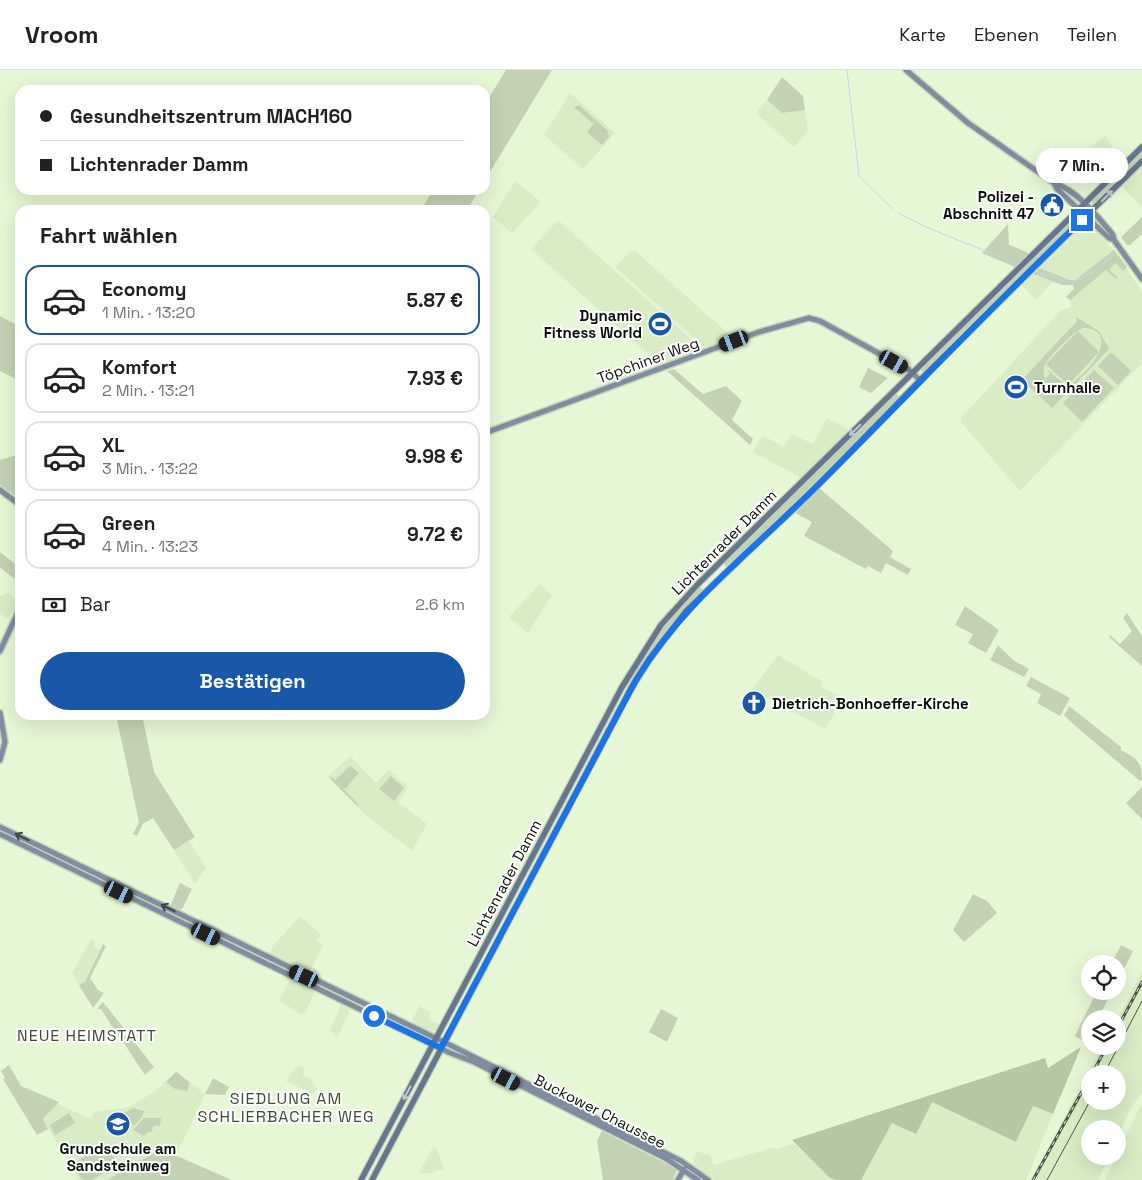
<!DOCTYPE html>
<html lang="de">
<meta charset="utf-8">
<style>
:root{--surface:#fff;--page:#f2f2f2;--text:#202124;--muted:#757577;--line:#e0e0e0;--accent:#1957a8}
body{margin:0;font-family:"Space Grotesk",sans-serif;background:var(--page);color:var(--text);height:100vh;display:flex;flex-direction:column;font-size:19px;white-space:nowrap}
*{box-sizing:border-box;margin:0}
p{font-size:16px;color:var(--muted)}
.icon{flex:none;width:28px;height:28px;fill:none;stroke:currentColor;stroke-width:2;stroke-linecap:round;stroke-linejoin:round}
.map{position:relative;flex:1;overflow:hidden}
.panel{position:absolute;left:15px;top:135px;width:475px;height:515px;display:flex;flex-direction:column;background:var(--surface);border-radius:15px;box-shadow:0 5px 20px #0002}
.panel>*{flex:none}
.hud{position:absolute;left:15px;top:15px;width:475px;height:110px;border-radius:15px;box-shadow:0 5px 20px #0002;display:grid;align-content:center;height:110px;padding:0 25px;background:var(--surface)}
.fabs{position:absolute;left:1081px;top:885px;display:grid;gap:10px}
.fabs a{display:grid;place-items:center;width:45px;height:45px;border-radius:50%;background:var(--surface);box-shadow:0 5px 20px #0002;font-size:25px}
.end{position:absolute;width:22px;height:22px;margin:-11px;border:6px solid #1a73e8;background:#fff;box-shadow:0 0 0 2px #fff}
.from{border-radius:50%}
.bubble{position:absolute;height:35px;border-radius:18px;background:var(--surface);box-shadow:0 5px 20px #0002;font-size:16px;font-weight:700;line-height:35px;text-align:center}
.car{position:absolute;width:15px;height:30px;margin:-15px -8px;border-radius:6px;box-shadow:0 0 4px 1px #0007;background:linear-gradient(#222 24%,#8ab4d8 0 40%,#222 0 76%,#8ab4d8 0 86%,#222 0)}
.hud b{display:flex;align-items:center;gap:18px;height:48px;font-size:19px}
.hud b+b{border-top:1px solid var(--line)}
.hud i{width:12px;height:12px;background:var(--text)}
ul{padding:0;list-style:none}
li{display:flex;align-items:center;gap:15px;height:70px;margin:0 10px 8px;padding:0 15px;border:2px solid var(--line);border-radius:15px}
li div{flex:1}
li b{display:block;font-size:19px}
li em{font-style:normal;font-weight:700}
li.current{border-color:var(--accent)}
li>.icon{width:45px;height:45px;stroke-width:1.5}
h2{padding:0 25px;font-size:22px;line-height:60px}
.pay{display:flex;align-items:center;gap:12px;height:55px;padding:0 25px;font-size:19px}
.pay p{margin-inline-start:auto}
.cta{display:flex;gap:10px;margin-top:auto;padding:10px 25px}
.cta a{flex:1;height:58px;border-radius:30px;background:var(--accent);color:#fff;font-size:20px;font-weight:700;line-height:58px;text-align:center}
header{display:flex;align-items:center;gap:30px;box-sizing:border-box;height:70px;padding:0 25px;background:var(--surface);border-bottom:1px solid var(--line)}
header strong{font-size:24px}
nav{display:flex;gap:28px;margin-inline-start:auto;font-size:18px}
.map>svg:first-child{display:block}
</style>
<header>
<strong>Vroom</strong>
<nav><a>Karte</a><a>Ebenen</a><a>Teilen</a></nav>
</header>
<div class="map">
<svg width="1142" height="1110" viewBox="0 0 1142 1110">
<rect width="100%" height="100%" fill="#e6f7d6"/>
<path fill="#d8ecc5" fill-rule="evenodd" d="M570,23L615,63L583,99L544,65Z
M767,30L782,43L805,40L808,61L794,77L756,43Z
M1105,66L1122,91L1102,111L1077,86Z
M1142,97V137L1122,117Z
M515,111L541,132L512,163L493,147Z
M558,150L691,269L696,278L695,281L659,294L531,179Z
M1090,156L1114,180L1075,210H1069L1040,198L1080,158Z
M634,180L704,242L734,268L705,277L702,275L615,197L630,181L632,183Z
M1120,188L1142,222V293L1021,420H1019L961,352V348L1060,241L1071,237L1070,230Z
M1033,204L1053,212L1036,230L1022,215Z
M827,348L851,361L803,409L753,382L762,365L784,377L791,364L813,374Z
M540,514L552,525L528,563L509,547Z
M9,523L19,532L8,549L0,544V526Z
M778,585L823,612L821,617L842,628L826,659L752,620Z
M350,686L376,713L389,700L409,717L398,732L427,754L412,781L367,746L327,707Z
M189,771L206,798L195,814L174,780Z
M300,846L321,865L316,871L323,875L308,905L270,886L272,877Z
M91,869L96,871L94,877L100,879L85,912L79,915L72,903Z
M1142,901V1023L1131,1037L1118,1067V1059H1090V1086H1109L1098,1110H1031L1102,976H1118L1117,949ZM1090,1004H1118V1031H1090Z
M290,910L315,922L306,941L301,945L279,930Z
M341,935L350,940L337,968L330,960Z
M419,936L431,943L428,949L439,954L436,960L429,962L411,953Z
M302,995L305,1001L303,1005L310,1008L317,1019L312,1024L286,1011L295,998Z
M176,1001L205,1024L177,1084L162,1078L107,1110H78L43,1049L57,1034L91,1049L94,1042L128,1037L156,1021Z
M932,1032L1016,1072L1033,1036L1053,1044L1026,1110H861L892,1053Z
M1142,1033V1110H1105L1139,1038Z
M794,1074L836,1110H714L696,1098L693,1089L697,1081L711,1086L714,1095L774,1077L777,1079Z
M433,1077L437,1079L444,1099L429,1103H419Z"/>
<path fill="#c3d2b4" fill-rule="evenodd" d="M506,0H552L485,110V34Z
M782,7L803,26L805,40L782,43L767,30Z
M579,35L609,62L607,64L610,66L602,75L587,62L595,52L592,53L574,37Z
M1142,80V88L1094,135L1090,131Z
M433,120H479L467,140H421Z
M1076,145L1080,149L924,303L920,299Z
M1142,147V164L1130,175H1127L1121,167Z
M1008,154L1009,175L1029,183L1015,197L982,183Z
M1114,180L1127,197L1123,201L1115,193L1109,200L1118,207L1116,209L1106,200L1070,230L1066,227L1074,219L1073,215H1062L1033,204L1040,198L1069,210H1075Z
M0,246L20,257V311L0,301Z
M1076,247L1099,261L1109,279L1052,338L1022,310L1077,251ZM1083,258C1089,258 1094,259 1098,263C1112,279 1079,310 1066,317L1064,318L1065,315L1047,299L1050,304L1045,309C1044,305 1043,302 1044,297C1047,288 1074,261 1083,258Z
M1078,261L1099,282L1068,315L1046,294Z
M1111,282L1131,301L1118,315L1098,296Z
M868,298L888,308L871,323L859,317Z
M674,299L703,324L726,316L742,331L732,350L753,369L750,375L667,301Z
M1094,300L1114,318L1082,352L1063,333Z
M895,324L898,325L900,329L771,458L726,497L724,492Z
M20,384V429L0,415V390Z
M819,418L893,481L890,487L911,499L908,505L886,493L881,503L868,496L866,499L804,466L812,452L795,443Z
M0,482L20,498V502L14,509L0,497Z
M699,517L704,520L628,619L625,616C647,579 669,548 699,517Z
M965,536L999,560L986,583L968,573L973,564L955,555Z
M1127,543L1142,566V596L1109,567L1110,565L1120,574L1132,561L1123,548Z
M998,575L1013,590L1029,599L1024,607L990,590Z
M1031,607L1070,628L1060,646L1037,633L1041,624L1026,616Z
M1069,636L1121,677V680C1135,688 1142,690 1142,709L1140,711L1072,653L1064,645Z
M116,645H142L154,702L195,767L174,780L153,748L143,754L137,766L133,764L139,752Z
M350,696L359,703L345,719L337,712L358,734L357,736L330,708L332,707L336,711V709Z
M391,706L404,718L394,731L379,719Z
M1142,717V749L1126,733Z
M180,813L192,819L182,839L179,840L170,836Z
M973,824L987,831L997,843L964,872L953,860Z
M103,874L106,876L90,908L98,920L104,923L93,938L79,915L85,912Z
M1121,875L1133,881L1118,911V894H1111Z
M1097,921H1112L1098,949H1090V964L1086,972L1075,966Z
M103,932L126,961L119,967L101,939H97Z
M661,939L678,948L667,972L649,962Z
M128,964L154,997L145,1005L121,969Z
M9,995L21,1016L59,1032L43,1049L48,1059L37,1065L3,1009L5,1008L1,1001Z
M176,1002L189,1012L188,1021L175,1019L166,1012Z
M213,1008L229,1017L225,1025L205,1024Z
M133,1038L144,1041L142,1047L134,1056L130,1051L118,1052L114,1049L116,1046L113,1043L118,1042V1046L123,1047L124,1043Z
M69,1043L75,1053L55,1065L50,1055Z
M144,1048H161L160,1056H153L152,1062H148L144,1066L133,1060Z
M602,1061L677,1099L673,1110H603L597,1071Z
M106,1074L118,1095L92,1110H82L72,1094Z
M161,1079L232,1110H107Z"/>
<path fill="#b5c7a4" d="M1081,977L1053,1044L1033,1036L1016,1072L932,1032L916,1064L892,1053L861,1110H836L829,1107L792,1070L1045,988L1048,998Z"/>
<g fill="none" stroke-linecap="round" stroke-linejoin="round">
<path stroke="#bed5f6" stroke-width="1" d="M847,0L859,106L893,139
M898,143L928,158L1018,194
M1098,198L1114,184
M1036,201L1070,213L1096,200"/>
<defs>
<path id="secondary" d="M906,0L968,53L1054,113C1077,120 1098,147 1113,165L1114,170L1142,209
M1054,113L1057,119L1109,168L1114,170
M485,363L759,262L809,248L820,251L909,300L920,310
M0,420L20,435
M0,581L20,538
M0,643L5,672L0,690
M0,757L452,976L681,1091L708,1110
M0,764L448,982L474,992L665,1088L698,1110
M678,1110L684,1099"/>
<path id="primary" d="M361,1110L622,617L661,555L698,514L1142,77
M372,1110L629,622L650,588L686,541L817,416L928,302L1142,91"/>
</defs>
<use href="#secondary" stroke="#c3d2b5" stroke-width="8"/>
<use href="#primary" stroke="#c3d2b5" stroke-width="8"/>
<use href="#secondary" stroke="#7f8da2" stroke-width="5"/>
<use href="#primary" stroke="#65768f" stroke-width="5.5"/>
<path stroke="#4e5747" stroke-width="1" d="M1104,1004L1142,931
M1047,1110L1090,1031"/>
<defs>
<path id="rail" d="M1118,957L1142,912
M1092,1004L1107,976
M1033,1110L1090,1007"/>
</defs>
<use href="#rail" stroke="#4e5747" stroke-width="3"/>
<use href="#rail" stroke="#fff" stroke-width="1" stroke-dasharray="4" stroke-linecap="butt"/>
</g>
<defs><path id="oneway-shaft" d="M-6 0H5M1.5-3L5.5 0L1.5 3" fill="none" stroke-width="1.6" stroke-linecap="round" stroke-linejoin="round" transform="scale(1.25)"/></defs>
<g stroke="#c1c8d2">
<use href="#oneway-shaft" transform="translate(1107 126) rotate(-45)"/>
<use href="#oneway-shaft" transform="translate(855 360) rotate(136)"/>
<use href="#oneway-shaft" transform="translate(407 1023) rotate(118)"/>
</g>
<g stroke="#3e474c">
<use href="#oneway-shaft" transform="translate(22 767) rotate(-154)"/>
<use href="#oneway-shaft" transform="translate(168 838) rotate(-154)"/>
</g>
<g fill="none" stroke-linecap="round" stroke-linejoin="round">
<path stroke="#1a73e8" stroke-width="6" d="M374,946L441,978L636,610C686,529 753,481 818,415C907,327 992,236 1082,150"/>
</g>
<defs>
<symbol id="civic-disc" viewBox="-11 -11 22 22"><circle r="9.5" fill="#1957a8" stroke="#fff"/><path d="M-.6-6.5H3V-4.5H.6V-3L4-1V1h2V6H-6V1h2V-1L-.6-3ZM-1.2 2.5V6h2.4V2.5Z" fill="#fff"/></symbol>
<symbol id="stadium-disc" viewBox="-11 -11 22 22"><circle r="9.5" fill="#1957a8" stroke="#fff"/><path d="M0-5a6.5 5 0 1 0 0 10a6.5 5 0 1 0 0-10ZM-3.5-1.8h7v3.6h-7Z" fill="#fff"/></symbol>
<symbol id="church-disc" viewBox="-11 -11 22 22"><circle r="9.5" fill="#1957a8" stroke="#fff"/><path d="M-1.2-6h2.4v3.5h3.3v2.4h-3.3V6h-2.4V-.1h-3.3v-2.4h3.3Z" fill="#fff"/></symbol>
<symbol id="school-disc" viewBox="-11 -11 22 22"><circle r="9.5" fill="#1957a8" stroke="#fff"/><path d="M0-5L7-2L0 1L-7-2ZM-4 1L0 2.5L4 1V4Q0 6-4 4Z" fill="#fff"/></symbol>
</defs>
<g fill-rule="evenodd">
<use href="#civic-disc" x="1038" y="121" width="28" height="28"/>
<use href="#stadium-disc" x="646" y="240" width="28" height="28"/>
<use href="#stadium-disc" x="1002" y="303" width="28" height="28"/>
<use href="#church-disc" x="740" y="619" width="28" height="28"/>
<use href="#school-disc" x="104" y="1040" width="28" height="28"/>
</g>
<g text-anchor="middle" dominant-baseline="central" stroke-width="4" stroke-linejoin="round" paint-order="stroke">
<g font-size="15" font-weight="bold" fill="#090e05" stroke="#fff" text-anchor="end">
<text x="1034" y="126">Polizei -<tspan x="1034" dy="17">Abschnitt 47</tspan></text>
<text x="642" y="245">Dynamic<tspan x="642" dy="17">Fitness World</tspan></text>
<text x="1034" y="317" text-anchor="start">Turnhalle</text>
<text x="772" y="633" text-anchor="start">Dietrich-Bonhoeffer-Kirche</text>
<text x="118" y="1078" text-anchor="middle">Grundschule am<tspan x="118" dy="17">Sandsteinweg</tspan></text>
</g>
<g font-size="15" fill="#090e05" stroke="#fff">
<text transform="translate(648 290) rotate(-20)">Töpchiner Weg</text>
<text transform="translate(724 472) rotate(-45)">Lichtenrader Damm</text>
<text transform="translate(504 813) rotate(-62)">Lichtenrader Damm</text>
<text transform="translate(600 1041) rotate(27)">Buckower Chaussee</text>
</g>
<g font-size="16" letter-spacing="1" fill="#3e4c30" stroke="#fff">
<text x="87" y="965">NEUE HEIMSTATT</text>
<text x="286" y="1028">SIEDLUNG AM<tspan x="286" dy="18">SCHLIERBACHER WEG</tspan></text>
</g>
</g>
</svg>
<div class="fabs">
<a><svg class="icon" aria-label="locate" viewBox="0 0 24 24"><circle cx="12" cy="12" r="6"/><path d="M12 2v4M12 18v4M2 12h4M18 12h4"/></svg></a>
<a><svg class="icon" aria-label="layers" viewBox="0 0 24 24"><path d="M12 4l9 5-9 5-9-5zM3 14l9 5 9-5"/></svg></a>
<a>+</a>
<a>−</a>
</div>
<i class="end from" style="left:374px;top:946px"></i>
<i class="end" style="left:1082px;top:150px"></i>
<div class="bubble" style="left:1036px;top:78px;width:92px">7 Min.</div>
<i class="car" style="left:734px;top:271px;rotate:249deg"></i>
<i class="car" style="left:894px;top:292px;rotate:119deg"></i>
<i class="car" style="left:119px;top:822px;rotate:116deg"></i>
<i class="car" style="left:206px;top:864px;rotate:116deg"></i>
<i class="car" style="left:304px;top:906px;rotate:295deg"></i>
<i class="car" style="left:506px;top:1009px;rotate:117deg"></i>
<div class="hud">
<b><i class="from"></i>Gesundheitszentrum MACH160</b>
<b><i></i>Lichtenrader Damm</b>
</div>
<section class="panel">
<h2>Fahrt wählen</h2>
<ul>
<li class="current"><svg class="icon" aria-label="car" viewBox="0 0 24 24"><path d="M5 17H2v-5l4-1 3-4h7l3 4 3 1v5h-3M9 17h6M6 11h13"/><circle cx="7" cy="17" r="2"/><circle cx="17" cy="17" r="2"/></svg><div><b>Economy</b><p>1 Min. · 13:20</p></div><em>5.87 €</em></li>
<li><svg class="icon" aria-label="car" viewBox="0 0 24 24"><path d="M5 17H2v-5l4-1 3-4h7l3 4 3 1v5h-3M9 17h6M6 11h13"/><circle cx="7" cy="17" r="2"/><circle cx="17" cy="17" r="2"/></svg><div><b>Komfort</b><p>2 Min. · 13:21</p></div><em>7.93 €</em></li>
<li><svg class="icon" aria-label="car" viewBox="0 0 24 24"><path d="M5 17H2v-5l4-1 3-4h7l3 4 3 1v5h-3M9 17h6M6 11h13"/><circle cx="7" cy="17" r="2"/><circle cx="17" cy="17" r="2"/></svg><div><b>XL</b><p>3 Min. · 13:22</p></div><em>9.98 €</em></li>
<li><svg class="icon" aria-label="car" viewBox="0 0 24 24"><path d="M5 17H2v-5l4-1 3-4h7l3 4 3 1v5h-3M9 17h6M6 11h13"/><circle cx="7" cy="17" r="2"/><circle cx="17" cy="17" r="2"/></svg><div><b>Green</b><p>4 Min. · 13:23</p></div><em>9.72 €</em></li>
</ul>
<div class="pay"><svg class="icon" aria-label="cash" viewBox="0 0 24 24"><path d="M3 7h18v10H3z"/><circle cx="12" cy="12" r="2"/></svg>Bar<p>2.6 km</p></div>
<div class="cta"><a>Bestätigen</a></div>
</section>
</div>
